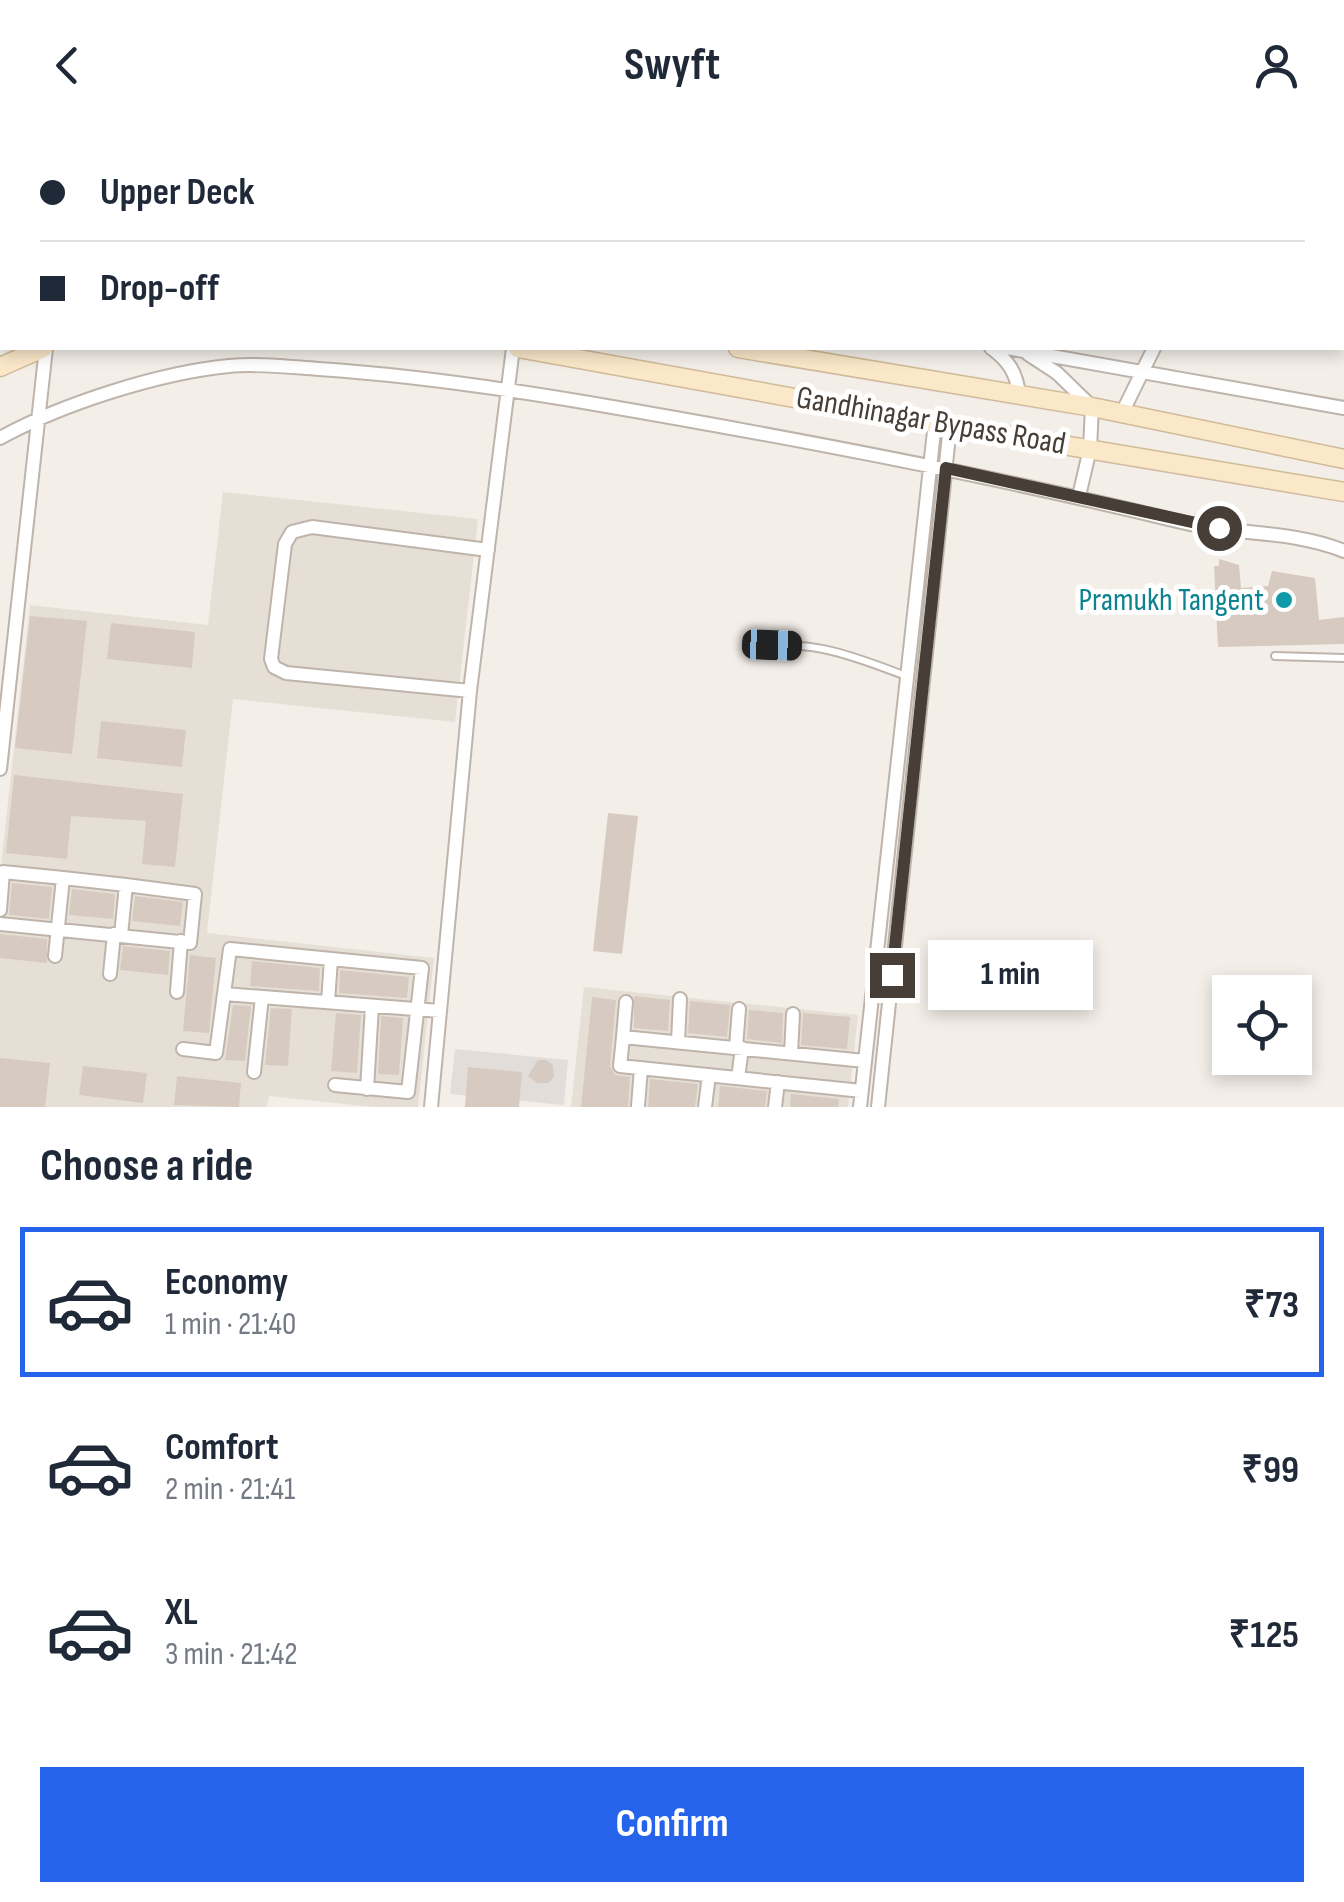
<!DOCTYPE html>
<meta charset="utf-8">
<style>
:root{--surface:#fff;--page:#f6f6f7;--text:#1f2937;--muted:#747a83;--line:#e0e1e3;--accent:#2563eb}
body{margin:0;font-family:"Sofia Sans Condensed",sans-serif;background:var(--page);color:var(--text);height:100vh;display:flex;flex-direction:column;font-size:38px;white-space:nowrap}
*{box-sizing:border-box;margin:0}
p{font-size:32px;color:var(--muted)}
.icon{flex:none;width:55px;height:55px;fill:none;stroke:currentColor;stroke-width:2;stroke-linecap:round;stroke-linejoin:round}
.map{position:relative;height:977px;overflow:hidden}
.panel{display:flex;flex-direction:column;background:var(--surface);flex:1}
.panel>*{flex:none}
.guide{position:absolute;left:0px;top:0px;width:1345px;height:220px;box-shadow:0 5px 15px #0003;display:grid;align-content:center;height:220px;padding:0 40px;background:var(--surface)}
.controls{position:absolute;left:1212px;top:845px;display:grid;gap:20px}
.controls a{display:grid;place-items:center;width:100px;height:100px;border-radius:0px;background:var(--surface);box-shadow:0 5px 15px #0003;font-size:50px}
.end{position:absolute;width:45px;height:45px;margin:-22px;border:12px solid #463e37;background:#fff;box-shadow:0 0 0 5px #fff}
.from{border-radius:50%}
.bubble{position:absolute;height:70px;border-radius:0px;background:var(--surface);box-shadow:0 5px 15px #0003;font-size:32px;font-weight:700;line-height:70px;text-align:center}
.car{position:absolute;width:30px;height:60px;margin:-30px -15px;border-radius:12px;box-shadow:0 0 8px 2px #0007;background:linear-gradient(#222 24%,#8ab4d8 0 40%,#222 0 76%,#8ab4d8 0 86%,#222 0)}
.guide b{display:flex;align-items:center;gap:35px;height:95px;font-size:38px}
.guide b+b{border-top:2px solid var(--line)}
.guide i{width:25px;height:25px;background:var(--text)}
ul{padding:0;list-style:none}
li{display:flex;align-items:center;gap:30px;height:150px;margin:0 20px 15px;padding:0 20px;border:5px solid transparent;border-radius:0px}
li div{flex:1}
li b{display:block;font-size:38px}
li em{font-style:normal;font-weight:700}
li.active{border-color:var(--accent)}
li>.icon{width:90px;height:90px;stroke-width:1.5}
h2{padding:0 40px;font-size:45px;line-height:120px}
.action{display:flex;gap:20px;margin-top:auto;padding:20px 40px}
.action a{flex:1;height:115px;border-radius:0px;background:var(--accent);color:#fff;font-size:40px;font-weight:700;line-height:115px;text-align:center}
header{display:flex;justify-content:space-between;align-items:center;height:130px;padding:0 40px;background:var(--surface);font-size:45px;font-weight:700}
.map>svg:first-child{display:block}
</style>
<header><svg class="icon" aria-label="back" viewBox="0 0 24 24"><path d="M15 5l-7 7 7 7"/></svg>Swyft<svg class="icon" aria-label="person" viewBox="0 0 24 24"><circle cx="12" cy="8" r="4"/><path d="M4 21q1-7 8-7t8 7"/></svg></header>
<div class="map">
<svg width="1344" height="977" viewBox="0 0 1344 977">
<rect width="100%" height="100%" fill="#f3eee8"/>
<path fill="#e6dfd6" d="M223,362L478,389L455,592L233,569L207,803L434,828L418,977H373L269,966L267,977H0V744L30,475L208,495Z
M584,857L858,885L848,977H571Z"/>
<path fill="#e2ddd9" d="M455,919L568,930L564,975L450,964Z"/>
<path fill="#a7daec" d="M135,0H407L408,2H136Z"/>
<path fill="#d7cbc1" d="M1219,429L1239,435L1241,458L1268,456L1272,441L1315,448L1319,490L1344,487V514L1218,517L1214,436H1219Z
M30,486L87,491L72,624L15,618Z
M111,493L195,502L192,538L107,529Z
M101,591L186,600L182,637L97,628Z
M14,645L183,664L175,737L142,734L146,691L71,686L67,729L6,723Z
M608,683L638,686L622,824L593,821Z
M12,753L52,757L49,789L9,785Z
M72,759L115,764L113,789L69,785Z
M135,766L183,772L180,796L132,791Z
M0,804L47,809V833L0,828Z
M123,816L170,821L168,845L120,840Z
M190,825L216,828L209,903L183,901Z
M252,831L320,838L319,861L250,856Z
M340,840L409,847L407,868L339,863Z
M634,866L670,870L668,901L634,898Z
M592,867L616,870L610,936L615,945L630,947L628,977H581Z
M690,871L730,875L727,907L688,903Z
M233,875L251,876L245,931L225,930Z
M271,878L292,879L288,936L265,935Z
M749,880L783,883L782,913L747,909Z
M336,883L361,885L357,943L331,941Z
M803,883L850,887L847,919L801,915Z
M381,886L403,888L399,945L378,944Z
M0,928L50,933L45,977H0Z
M538,930H546L553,935L554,947L548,953H537L528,946Z
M83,936L147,943L143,973L79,965Z
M468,937L522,942L519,977H465Z
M177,946L241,953L239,977L174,975Z
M650,949L698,954L695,977H648Z
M720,956L767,961L765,977H718Z
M791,964L839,969L838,977H790Z"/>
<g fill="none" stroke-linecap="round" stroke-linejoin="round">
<defs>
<path id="lane" d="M751,523C800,503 858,528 906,546
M1275,526L1344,528"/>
<path id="street" d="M64,0V2
M515,0L519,2
M540,0L541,2
M1082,0L1086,2
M1190,0L1194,2
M803,2V0
M954,2H955
M0,166L2,162
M1342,173L1344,174
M991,218C1008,230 1017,243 1019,265
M1007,218L1344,278
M1028,224L1057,243L1092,277L1090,319L1079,366
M1122,283L1154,218
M0,308C62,274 158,243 229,236C259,233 290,237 319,239C410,245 500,258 589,273C788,307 985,344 1181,392C1234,405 1293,400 1344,421
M470,561L286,543L274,537L271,529L285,414L292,402L312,397L488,420
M0,639L46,218
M0,780L3,742L63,748
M0,794L190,813L195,764L126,755L121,805
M55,826L63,748L126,755
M110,844L114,804
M177,862L181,811
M224,864L440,881
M328,872L331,829
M623,907L626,872
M678,912L680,869
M736,917L739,879
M183,919L216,923L230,819L422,838L408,962L335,955
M791,923L793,884
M254,942L262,867
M738,948L742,918
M367,959L372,876
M862,961L620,936L623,907L865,931
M638,976L641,938
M431,977L470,561L513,218
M705,977L709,945
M775,977L778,952
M860,977L935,292
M878,977L950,296"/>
<path id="secondary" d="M0,195L2,194
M518,218L950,296L1344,362
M738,218L1092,277L1344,329
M0,237L43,218"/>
</defs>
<use href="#lane" stroke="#beb4ab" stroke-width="10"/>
<use href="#street" stroke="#beb4ab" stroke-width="16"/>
<use href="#secondary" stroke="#d0ba99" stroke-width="21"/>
<use href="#lane" stroke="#fff" stroke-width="6"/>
<use href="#street" stroke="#fff" stroke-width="12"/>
<use href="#secondary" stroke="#fbe8c9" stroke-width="18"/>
</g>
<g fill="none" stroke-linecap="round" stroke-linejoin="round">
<path stroke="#463e37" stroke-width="12" d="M892,845L946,338L1219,398"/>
</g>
<circle fill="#0f9aa8" stroke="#fff" stroke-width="4" cx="1284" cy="470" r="10"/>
<g text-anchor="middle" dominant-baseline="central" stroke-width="10" stroke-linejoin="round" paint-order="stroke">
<g font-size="32" fill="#463e37" stroke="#fff">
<text transform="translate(931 291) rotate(10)">Gandhinagar Bypass Road</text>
</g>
<g font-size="32" fill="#0d838f" stroke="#fff" text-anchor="end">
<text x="1264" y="470">Pramukh Tangent</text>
</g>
</g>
</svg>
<div class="controls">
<a><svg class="icon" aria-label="locate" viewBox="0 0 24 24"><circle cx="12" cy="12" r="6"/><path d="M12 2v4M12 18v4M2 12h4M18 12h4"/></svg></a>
</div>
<i class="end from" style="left:1219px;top:398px"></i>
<i class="end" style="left:892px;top:845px"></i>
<div class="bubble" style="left:928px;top:810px;width:165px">1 min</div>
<i class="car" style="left:772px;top:515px;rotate:92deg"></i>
<div class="guide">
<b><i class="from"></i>Upper Deck</b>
<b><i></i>Drop-off</b>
</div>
</div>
<section class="panel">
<h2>Choose a ride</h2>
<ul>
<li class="active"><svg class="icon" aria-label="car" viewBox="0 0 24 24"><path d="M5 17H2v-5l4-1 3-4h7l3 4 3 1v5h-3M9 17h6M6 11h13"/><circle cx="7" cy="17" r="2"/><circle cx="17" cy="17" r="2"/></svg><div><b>Economy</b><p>1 min · 21:40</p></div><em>₹73</em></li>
<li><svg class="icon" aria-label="car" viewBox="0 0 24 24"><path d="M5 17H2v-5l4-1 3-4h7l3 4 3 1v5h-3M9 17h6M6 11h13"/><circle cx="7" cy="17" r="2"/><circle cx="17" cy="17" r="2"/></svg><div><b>Comfort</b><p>2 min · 21:41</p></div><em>₹99</em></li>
<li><svg class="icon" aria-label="car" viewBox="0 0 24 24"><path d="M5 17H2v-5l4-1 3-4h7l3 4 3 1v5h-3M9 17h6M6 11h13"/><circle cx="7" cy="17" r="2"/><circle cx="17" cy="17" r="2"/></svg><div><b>XL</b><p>3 min · 21:42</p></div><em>₹125</em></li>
</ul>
<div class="action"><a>Confirm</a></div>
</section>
